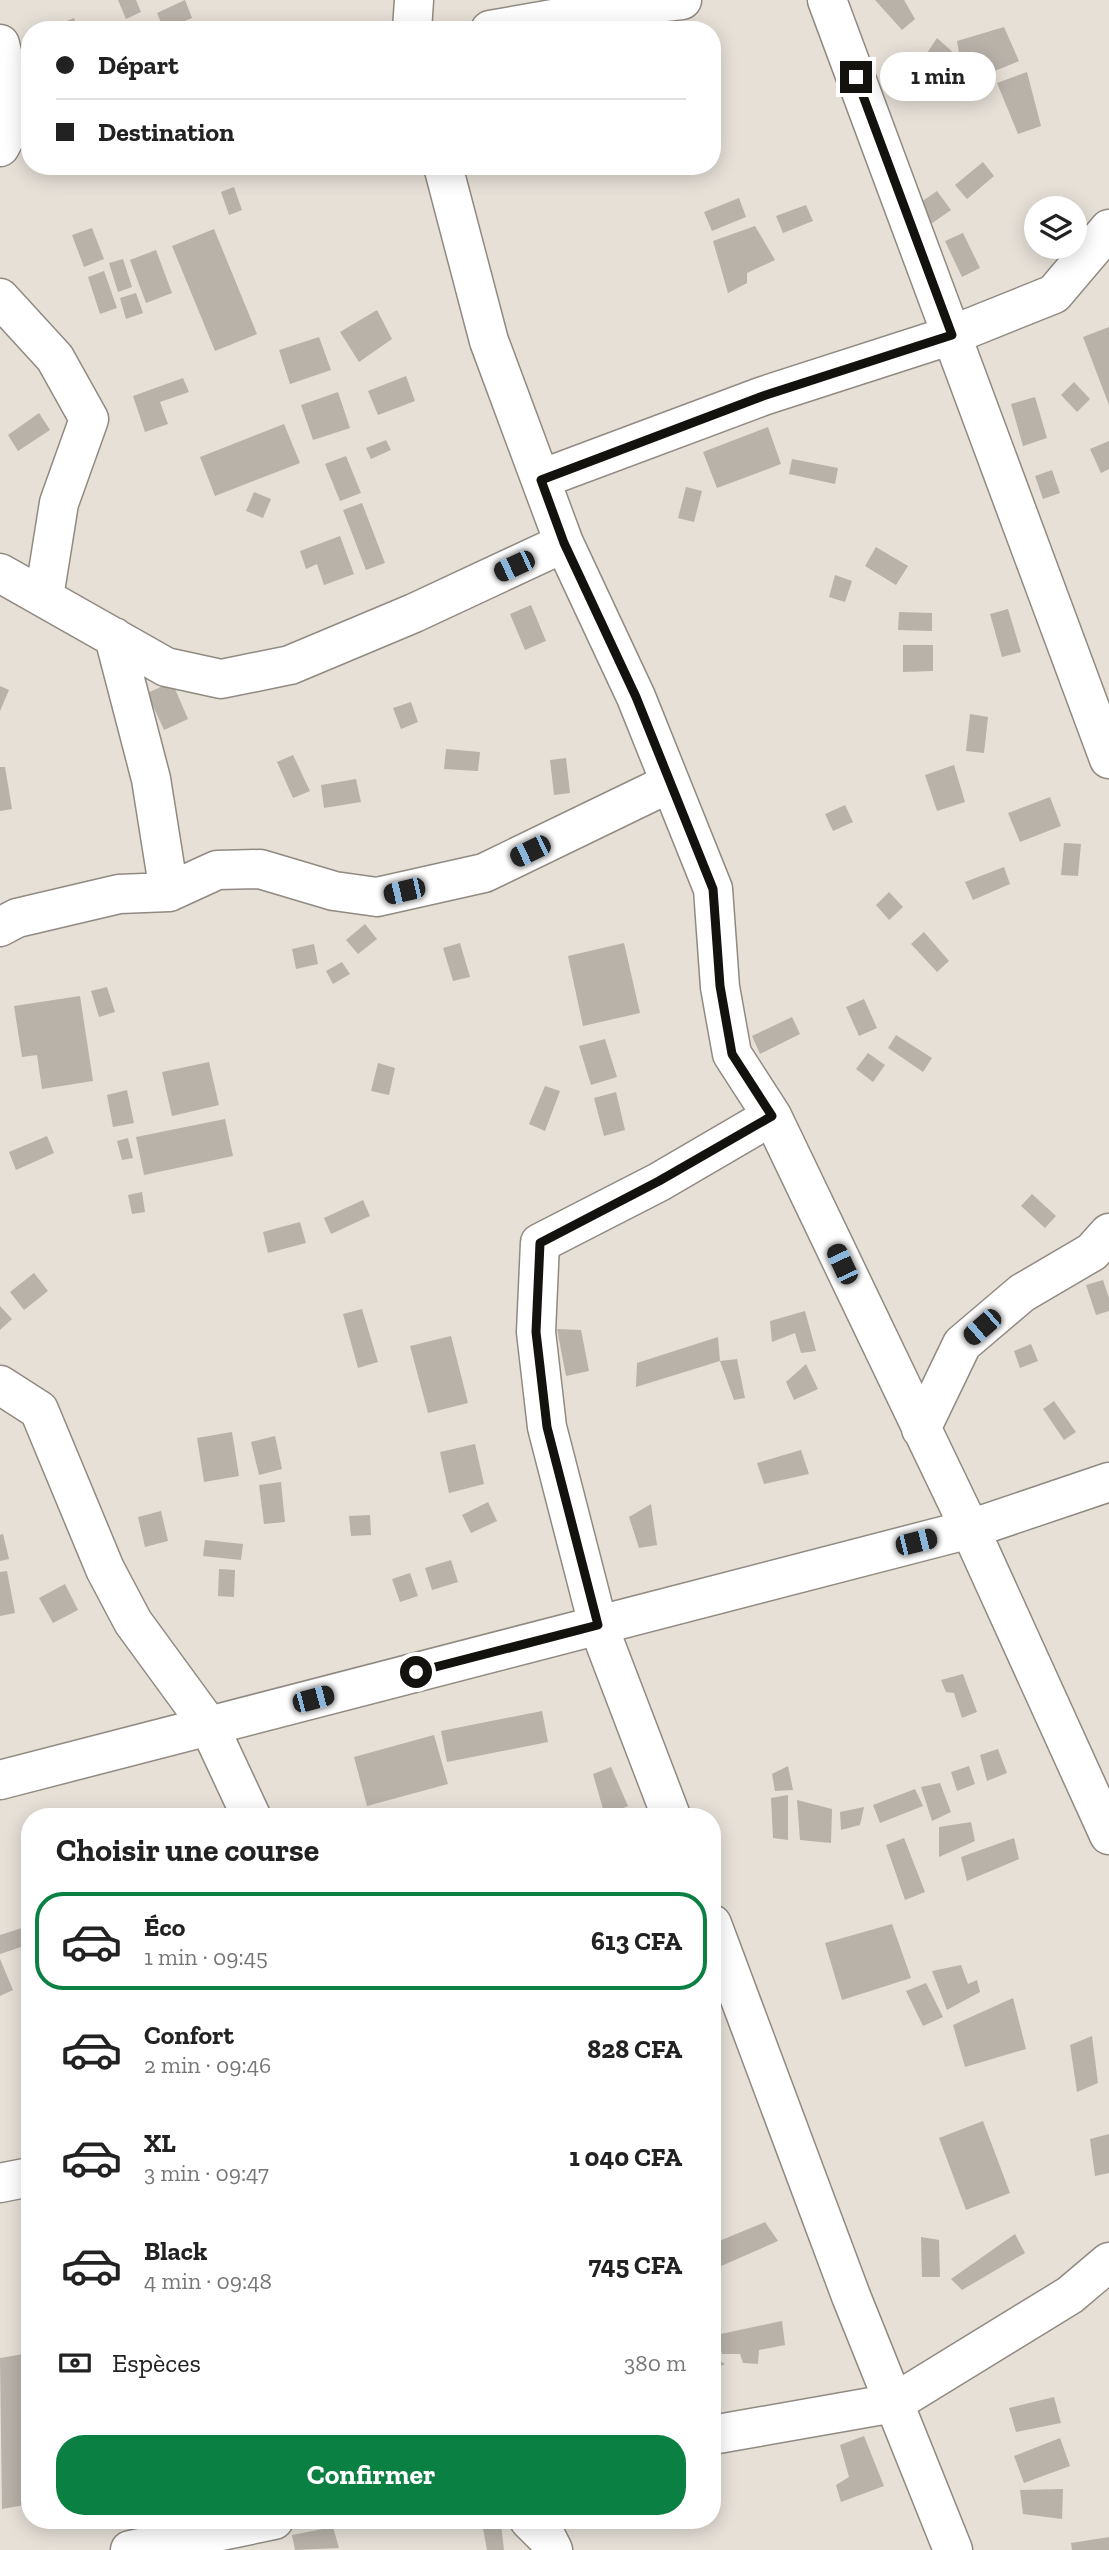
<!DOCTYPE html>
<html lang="fr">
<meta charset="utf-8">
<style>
:root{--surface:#fff;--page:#f6f6f6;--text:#222;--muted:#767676;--line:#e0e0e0;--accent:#0b8043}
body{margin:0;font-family:"Zilla Slab",serif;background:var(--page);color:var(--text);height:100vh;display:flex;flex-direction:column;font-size:26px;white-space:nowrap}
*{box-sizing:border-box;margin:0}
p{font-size:23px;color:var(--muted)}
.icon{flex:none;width:38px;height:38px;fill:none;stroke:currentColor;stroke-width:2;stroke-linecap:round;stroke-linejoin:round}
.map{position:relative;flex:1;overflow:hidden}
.side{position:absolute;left:21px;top:1808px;width:700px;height:721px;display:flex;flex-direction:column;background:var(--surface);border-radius:28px;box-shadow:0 4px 18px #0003}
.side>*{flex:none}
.banner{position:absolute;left:21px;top:21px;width:700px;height:154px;border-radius:28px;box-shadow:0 4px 18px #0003;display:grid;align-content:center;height:154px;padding:0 35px;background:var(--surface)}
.tools{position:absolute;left:1024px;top:196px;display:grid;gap:14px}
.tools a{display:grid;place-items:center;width:63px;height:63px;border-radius:50%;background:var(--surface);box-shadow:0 4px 18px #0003;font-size:35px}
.end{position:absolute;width:32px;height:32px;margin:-16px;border:9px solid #14120e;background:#fff;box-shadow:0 0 0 4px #fff}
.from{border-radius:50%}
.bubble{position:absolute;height:49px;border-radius:24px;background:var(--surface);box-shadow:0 4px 18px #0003;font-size:23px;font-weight:700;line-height:49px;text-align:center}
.car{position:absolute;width:21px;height:42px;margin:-21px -10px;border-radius:9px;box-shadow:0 0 5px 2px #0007;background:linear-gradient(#222 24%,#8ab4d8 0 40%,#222 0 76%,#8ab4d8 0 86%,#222 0)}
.banner b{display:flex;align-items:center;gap:24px;height:66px;font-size:26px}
.banner b+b{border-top:2px solid var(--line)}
.banner i{width:18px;height:18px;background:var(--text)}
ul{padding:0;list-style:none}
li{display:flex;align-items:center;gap:21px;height:98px;margin:0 14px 10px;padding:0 21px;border:4px solid transparent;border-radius:28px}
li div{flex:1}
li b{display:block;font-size:26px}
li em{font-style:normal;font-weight:700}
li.selected{border-color:var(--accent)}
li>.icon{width:63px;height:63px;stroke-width:1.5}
h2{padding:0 35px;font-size:32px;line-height:84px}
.pay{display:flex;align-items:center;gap:18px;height:77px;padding:0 35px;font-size:26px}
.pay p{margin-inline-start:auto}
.cta{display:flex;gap:14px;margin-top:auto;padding:14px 35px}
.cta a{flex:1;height:80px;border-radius:28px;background:var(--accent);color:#fff;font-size:28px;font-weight:700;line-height:80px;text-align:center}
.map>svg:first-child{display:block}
</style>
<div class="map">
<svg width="1109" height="2550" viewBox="0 0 1109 2550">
<rect width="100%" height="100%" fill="#e6e0d7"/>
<path fill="#b8b2a9" d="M118,0H136L141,12L126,19Z
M185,0L192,18L180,23L183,30H164L157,13Z
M875,0H904L915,19L902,30Z
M74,18L79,30H45Z
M1004,27L1019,61L980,77L973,55L960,59L957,41Z
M937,38L966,64L951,95L915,71Z
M1027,72L1041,126L1018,134L997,83Z
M983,162L994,176L967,199L955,185Z
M234,187L242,210L229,215L221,192Z
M937,191L951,210L928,226L914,207Z
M739,198L746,217L712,231L704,212Z
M806,205L813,221L783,233L776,216Z
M755,226L775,260L747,273V283L728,293L713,241Z
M92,228L104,259L84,267L72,235Z
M214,229L257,334L215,351L172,246Z
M963,233L980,268L962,277L945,241Z
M156,250L172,293L146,303L130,260Z
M123,259L132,287L118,292L109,263Z
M104,271L117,308L100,314L88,277Z
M136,293L143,313L126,319L120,298Z
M377,310L392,339L359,362L340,332Z
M1109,327V405L1083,337Z
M319,337L331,370L290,384L279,350Z
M406,376L415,401L378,415L368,391Z
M183,378L189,392L160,402L168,424L145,432L133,396Z
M1074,382L1090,399L1077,412L1061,395Z
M338,392L350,428L313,440L301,405Z
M1035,397L1047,438L1023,446L1011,404Z
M39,413L50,430L18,451L8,435Z
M284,424L300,463L215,496L200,457Z
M768,427L781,464L717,488L703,452Z
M386,440L391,450L371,459L366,448Z
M1109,441V469L1101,473L1090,449Z
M346,456L361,493L340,501L325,464Z
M792,459L838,468L835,484L789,474Z
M1052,470L1060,493L1043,499L1035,476Z
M686,487L702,491L694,522L678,518Z
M254,492L271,499L263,518L246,511Z
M362,503L385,563L366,570L343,510Z
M340,536L354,574L324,585L317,564L306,569L300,551Z
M876,547L908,566L896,585L865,566Z
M835,575L852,581L845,602L829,597Z
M531,605L546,641L525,650L510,614Z
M1008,609L1021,652L1002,657L990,614Z
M899,612L932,613V631L898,630Z
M903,645H933V671L903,672Z
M172,682L188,719L164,730L147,693Z
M0,686L9,690L0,711Z
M411,702L418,722L401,729L393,708Z
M970,714L988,717L984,753L966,751Z
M446,749L480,752L478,771L444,769Z
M293,755L310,791L293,798L277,762Z
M566,758L570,793L554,795L550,760Z
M954,765L965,802L937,811L925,775Z
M0,767H5L12,809L0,811Z
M356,779L361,802L324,808L321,785Z
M1050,797L1061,826L1020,842L1008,813Z
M845,805L853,822L833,831L825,814Z
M1064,843L1081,844L1078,876L1061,875Z
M1004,867L1010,884L973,900L965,882Z
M889,892L903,907L889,920L876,905Z
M365,924L377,939L358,954L346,940Z
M924,932L949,961L937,972L911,944Z
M460,943L470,977L453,981L443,948Z
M624,943L640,1013L583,1026L568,956Z
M314,944L318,964L296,969L292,949Z
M342,962L350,974L333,984L326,971Z
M107,987L115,1012L99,1017L91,991Z
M80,996L93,1081L42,1089L37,1055L22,1057L14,1006Z
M864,999L877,1028L859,1036L846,1007Z
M792,1017L800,1034L760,1054L752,1036Z
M896,1035L932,1058L923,1072L888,1048Z
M605,1039L617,1077L591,1085L579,1046Z
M868,1053L885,1065L873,1082L856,1069Z
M209,1062L219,1105L172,1116L162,1072Z
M378,1063L395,1068L389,1095L371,1091Z
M545,1086L560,1091L545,1131L529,1124Z
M127,1090L134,1123L113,1127L107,1095Z
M616,1092L625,1130L604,1136L594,1098Z
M225,1119L233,1156L144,1175L136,1137Z
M47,1136L54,1153L16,1170L9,1152Z
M128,1138L133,1158L122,1160L117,1141Z
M142,1192L145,1212L132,1214L128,1195Z
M1032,1194L1056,1216L1045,1228L1021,1206Z
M363,1200L370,1216L331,1234L324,1218Z
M300,1222L306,1243L268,1253L263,1232Z
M34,1273L48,1291L24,1310L10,1292Z
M1103,1280L1109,1298V1311L1096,1315L1086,1285Z
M0,1306L12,1319L0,1330Z
M362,1309L378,1362L358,1368L343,1314Z
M805,1311L816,1351L801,1353L795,1333L772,1342L770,1321Z
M557,1329L581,1330L589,1371L566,1376Z
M451,1336L468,1403L428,1413L410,1346Z
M718,1337L720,1361L636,1387L637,1363Z
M1031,1344L1038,1361L1020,1368L1014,1351Z
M737,1359L745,1398L734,1400L720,1361Z
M806,1364L818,1389L794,1400L786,1382Z
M1054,1401L1076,1432L1064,1440L1043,1409Z
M232,1432L239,1476L204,1482L197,1438Z
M275,1436L282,1469L259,1475L251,1442Z
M475,1444L484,1484L449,1493L440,1452Z
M801,1450L809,1474L764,1484L757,1463Z
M281,1482L285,1522L264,1524L259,1485Z
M488,1502L497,1521L471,1533L462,1515Z
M651,1504L657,1545L639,1548L629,1517Z
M161,1511L168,1541L145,1547L138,1517Z
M370,1515L371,1535L351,1536L349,1516Z
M3,1534L9,1559L0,1561V1535Z
M205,1540L243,1544L241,1560L203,1556Z
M451,1560L458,1582L432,1590L425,1568Z
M219,1569L235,1570L234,1597L218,1596Z
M7,1571L15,1613L0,1616V1572Z
M410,1573L418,1596L400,1602L392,1579Z
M65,1584L78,1610L53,1623L39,1598Z
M963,1674L977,1712L962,1718L954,1693L946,1692L941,1680Z
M542,1711L548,1742L447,1762L441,1731Z
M434,1735L448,1784L367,1806L354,1757Z
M998,1749L1007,1773L987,1781L980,1755Z
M788,1766L793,1790L775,1791L772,1774Z
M969,1766L975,1784L957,1791L951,1772Z
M611,1767L628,1806L605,1816L593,1774Z
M940,1783L951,1812L932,1821L921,1787Z
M915,1789L923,1806L880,1823L873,1805Z
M788,1795V1840L773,1838L771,1798Z
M797,1800L832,1809L831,1843L800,1840Z
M864,1807L860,1825L841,1830L840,1812Z
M971,1822L975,1841L939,1857V1827Z
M904,1838L925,1892L905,1900L886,1845Z
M1014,1838L1019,1859L967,1881L961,1857Z
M892,1924L911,1978L842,2000L825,1943Z
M25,1927L30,1944L0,1954V1935Z
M0,1959L13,1990L0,1996Z
M961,1965L968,1984L977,1980L980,1992L947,2010L932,1971Z
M926,1983L943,2017L923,2026L906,1991Z
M1013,1998L1026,2049L965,2067L953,2025Z
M30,1999V2022H29L23,2001Z
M1092,2036L1098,2083L1077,2092L1070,2045Z
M983,2121L1010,2193L966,2210L939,2138Z
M1109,2134V2173L1095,2176L1090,2139Z
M765,2222L778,2241L712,2270V2244Z
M1015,2234L1025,2253L962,2290L951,2279Z
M921,2237L939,2240L940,2277H922Z
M782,2321L785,2345L759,2350L758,2364L743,2363L740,2354H722L716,2335Z
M30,2353V2504L2,2509L0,2358Z
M712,2356L725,2364L712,2370Z
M1054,2397L1061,2423L1016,2432L1009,2408Z
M864,2436L884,2486L841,2502L836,2485L849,2477L840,2445Z
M1060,2438L1070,2466L1024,2483L1014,2456Z
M1063,2489L1062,2519L1023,2514L1020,2490Z
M482,2523L501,2524L504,2550H487Z
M333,2527L339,2548L295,2550L292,2535Z
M1109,2537V2550H1072L1071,2543Z"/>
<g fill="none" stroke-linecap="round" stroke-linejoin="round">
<defs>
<path id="minor" d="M827,0L1109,759
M412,30L414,0
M490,30L621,7L682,0
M0,44L17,115L0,147
M443,166L489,341L564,543L636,697L713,889L720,987L732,1054L772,1116L970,1529L1109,1835
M0,298L55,358L89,419L59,503L44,597
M541,479L763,396L952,335L1054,294L1109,229
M0,573L166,667L221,679L290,665L414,613L564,543
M114,637L151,779L169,892
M0,927L17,918L119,894L169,892L217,870L260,869L334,891L377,897L484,873L670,783
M0,1385L39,1410L105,1569L133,1622L209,1726L251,1816
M921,1429L962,1344L1022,1293L1092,1252L1109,1233
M0,1780L970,1529L1109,1482
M671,1816L598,1625L547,1427L536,1332L540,1243L659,1182L772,1116
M712,1924L851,2296L953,2550
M0,2183L30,2177
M712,2435L894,2403L1070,2295L1109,2262
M529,2520L547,2538L553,2550
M130,2550L274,2520"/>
</defs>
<use href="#minor" stroke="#908a82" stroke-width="41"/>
<use href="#minor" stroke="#fff" stroke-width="38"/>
</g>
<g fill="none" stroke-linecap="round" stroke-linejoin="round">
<path stroke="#14120e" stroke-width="9" d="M416,1672L598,1625L547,1427L536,1332L540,1243L659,1181L772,1116L732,1054L720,986L713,889L636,697L564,543L541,480L763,396L952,335L856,77"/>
</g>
</svg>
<div class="tools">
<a><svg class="icon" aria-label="layers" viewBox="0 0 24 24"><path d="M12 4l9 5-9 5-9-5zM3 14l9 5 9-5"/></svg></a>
</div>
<i class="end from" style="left:416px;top:1672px"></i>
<i class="end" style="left:856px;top:77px"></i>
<div class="bubble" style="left:880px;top:52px;width:116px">1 min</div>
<i class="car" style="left:514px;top:566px;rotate:245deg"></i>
<i class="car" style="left:530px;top:851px;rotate:244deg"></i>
<i class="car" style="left:404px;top:891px;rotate:257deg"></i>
<i class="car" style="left:842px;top:1264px;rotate:335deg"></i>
<i class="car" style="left:982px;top:1327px;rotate:229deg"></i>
<i class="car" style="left:916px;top:1542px;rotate:76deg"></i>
<i class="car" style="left:313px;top:1699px;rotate:75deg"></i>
<div class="banner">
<b><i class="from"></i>Départ</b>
<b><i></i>Destination</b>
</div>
<section class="side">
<h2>Choisir une course</h2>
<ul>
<li class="selected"><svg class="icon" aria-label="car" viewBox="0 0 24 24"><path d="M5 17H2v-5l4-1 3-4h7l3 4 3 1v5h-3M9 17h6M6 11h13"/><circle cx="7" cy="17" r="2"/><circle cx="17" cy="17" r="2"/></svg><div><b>Éco</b><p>1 min · 09:45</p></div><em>613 CFA</em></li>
<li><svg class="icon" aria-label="car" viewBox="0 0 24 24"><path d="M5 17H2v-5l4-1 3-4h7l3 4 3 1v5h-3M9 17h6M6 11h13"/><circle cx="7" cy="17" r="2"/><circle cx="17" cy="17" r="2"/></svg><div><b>Confort</b><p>2 min · 09:46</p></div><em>828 CFA</em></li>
<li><svg class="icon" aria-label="car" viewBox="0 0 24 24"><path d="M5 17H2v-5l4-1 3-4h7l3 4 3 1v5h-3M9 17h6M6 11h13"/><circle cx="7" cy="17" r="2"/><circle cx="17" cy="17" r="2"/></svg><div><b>XL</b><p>3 min · 09:47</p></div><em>1 040 CFA</em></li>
<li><svg class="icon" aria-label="car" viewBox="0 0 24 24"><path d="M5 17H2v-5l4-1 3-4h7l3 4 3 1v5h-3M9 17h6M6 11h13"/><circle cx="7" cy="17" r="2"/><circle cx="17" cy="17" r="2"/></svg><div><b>Black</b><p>4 min · 09:48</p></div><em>745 CFA</em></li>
</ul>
<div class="pay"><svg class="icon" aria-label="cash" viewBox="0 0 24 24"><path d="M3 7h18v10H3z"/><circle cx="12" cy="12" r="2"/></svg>Espèces<p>380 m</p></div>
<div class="cta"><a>Confirmer</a></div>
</section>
</div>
